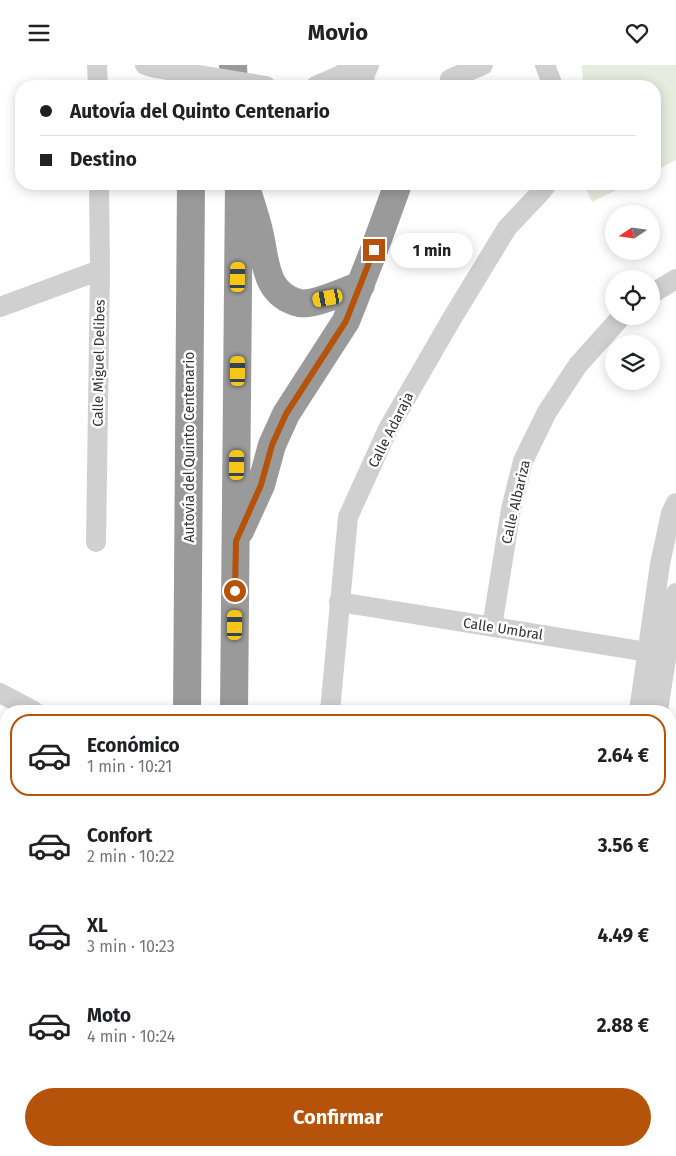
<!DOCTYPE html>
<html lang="es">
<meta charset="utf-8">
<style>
:root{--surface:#fff;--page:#f6f6f6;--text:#202124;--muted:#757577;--line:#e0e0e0;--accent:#b45309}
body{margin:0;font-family:"Fira Sans",sans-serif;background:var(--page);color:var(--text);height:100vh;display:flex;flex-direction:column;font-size:19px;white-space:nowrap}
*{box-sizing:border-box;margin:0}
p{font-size:16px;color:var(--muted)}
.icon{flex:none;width:28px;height:28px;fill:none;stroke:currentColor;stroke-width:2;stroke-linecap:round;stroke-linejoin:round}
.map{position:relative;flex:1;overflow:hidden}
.drawer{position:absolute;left:0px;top:640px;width:676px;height:451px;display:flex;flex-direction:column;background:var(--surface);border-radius:20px 20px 0 0;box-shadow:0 2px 12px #0003}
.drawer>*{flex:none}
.hud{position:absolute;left:15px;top:15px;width:646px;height:110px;border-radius:20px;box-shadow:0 2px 12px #0003;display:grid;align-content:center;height:110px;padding:0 25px;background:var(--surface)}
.needle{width:32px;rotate:257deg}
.controls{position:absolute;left:605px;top:140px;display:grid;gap:10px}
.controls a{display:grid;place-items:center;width:55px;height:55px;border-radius:50%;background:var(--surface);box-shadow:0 2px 12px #0003;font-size:25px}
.end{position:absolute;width:22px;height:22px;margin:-11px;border:6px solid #b45309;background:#fff;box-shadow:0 0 0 2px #fff}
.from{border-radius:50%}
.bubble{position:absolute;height:35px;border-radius:18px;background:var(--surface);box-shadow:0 2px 12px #0003;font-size:16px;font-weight:700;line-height:35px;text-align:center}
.car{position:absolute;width:15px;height:30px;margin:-15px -8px;border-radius:6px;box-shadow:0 0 4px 1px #0007;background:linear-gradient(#f5c518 24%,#345 0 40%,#f5c518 0 76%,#345 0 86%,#f5c518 0)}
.hud b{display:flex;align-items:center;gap:18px;height:48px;font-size:19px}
.hud b+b{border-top:1px solid var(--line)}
.hud i{width:12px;height:12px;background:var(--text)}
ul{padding:9px 0 0;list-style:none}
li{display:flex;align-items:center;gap:15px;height:82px;margin:0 10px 8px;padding:0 15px;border:2px solid transparent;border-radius:20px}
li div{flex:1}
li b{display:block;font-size:19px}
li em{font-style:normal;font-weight:700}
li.current{border-color:var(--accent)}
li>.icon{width:45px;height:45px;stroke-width:1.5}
.action{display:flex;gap:10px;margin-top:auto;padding:10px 25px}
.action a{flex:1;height:58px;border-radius:30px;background:var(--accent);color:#fff;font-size:20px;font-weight:700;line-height:58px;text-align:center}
header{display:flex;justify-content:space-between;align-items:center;height:65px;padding:0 25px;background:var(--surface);font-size:22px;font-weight:700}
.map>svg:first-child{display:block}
</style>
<header><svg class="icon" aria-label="menu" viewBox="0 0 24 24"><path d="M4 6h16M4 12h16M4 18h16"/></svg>Movio<svg class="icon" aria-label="heart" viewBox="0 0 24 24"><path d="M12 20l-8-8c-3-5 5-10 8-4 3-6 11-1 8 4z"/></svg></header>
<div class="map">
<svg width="676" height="1091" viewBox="0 0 676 1091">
<rect width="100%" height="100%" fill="#fff"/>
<path fill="#e6ecde" d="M582,0H676V95L655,106V21H583Z
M584,119H629L592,137Z"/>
<path fill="#1a1a1a" d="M675,807L676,808V898L670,897V833Z"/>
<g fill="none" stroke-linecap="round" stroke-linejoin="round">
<path stroke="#d0d0d0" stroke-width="20" d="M97,0L98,21
M545,0L553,21
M450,14L483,0
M316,21L363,0
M364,21L365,9L369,0
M651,229L676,214
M0,242L100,205
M96,477L100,205L99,119
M339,537L666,590
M492,562L511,444L523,396L547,347L578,300L622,251
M0,628L34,646
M330,646L348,452L388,364L451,255L507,163L541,127L547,119
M639,646L660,499L671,448L676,438
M658,646L676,528
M670,931L676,937
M670,974L676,963
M670,995L676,1008
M670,1036L676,1029
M63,1091L64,1085
M340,1091L347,1085
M602,1091L604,1085
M635,1091L638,1085"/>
<path stroke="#9a9a9a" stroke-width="28" d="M233,0L234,21
M247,125C251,139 256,152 259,166C266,193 263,229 299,238C313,241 347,225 361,220
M240,466L261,420L272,380L286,349L346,256L374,185L398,119
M187,646L191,119
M234,646L239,119
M181,1091V1085
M228,1091V1085"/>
<path stroke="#d0d0d0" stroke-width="20" d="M145,0L155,3L266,21"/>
</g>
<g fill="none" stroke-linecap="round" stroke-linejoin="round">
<path stroke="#b45309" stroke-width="6" d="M235,526L236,476L261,420L272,380L286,349L346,256L374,185"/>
</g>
<g text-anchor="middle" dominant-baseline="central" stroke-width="5" stroke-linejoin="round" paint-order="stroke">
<g font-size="14" fill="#333" stroke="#fff">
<text transform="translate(99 298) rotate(-89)">Calle Miguel Delibes</text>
<text transform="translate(391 365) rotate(-63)">Calle Adaraja</text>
<text transform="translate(189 382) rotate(-90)">Autovía del Quinto Centenario</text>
<text transform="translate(516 437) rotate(-77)">Calle Albariza</text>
<text transform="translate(503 564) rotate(9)">Calle Umbral</text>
</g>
</g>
</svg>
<div class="controls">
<a><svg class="needle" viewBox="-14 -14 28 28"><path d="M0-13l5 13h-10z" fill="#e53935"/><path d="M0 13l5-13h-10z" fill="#757577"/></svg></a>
<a><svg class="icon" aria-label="locate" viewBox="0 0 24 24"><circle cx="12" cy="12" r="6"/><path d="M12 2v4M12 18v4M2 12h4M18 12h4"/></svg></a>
<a><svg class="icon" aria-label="layers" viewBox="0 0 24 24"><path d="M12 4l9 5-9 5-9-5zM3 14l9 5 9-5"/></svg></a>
</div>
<i class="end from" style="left:235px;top:526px"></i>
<i class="end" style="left:374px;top:185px"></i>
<div class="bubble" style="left:391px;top:168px;width:82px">1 min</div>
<i class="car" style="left:238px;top:212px;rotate:1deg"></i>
<i class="car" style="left:328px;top:233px;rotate:260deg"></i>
<i class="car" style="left:238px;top:306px;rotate:0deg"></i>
<i class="car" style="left:237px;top:400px;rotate:1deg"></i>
<i class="car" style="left:235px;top:560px;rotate:1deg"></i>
<div class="hud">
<b><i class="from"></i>Autovía del Quinto Centenario</b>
<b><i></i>Destino</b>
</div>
<section class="drawer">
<ul>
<li class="current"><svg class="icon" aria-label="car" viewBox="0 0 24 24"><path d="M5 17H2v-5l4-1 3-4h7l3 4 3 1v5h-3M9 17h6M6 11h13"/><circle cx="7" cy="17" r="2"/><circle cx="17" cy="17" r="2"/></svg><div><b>Económico</b><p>1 min · 10:21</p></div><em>2.64 €</em></li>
<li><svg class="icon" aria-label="car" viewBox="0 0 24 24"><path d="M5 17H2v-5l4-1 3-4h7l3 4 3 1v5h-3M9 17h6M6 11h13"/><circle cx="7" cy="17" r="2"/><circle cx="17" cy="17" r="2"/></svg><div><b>Confort</b><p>2 min · 10:22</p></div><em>3.56 €</em></li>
<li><svg class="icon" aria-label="car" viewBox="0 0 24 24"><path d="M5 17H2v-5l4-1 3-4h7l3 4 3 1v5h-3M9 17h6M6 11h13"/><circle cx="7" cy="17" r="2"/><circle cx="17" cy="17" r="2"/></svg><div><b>XL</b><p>3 min · 10:23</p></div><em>4.49 €</em></li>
<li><svg class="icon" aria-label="car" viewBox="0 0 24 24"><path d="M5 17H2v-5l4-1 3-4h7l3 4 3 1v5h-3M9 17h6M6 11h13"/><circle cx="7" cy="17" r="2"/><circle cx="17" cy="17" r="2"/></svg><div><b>Moto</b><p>4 min · 10:24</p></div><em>2.88 €</em></li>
</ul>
<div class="action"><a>Confirmar</a></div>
</section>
</div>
